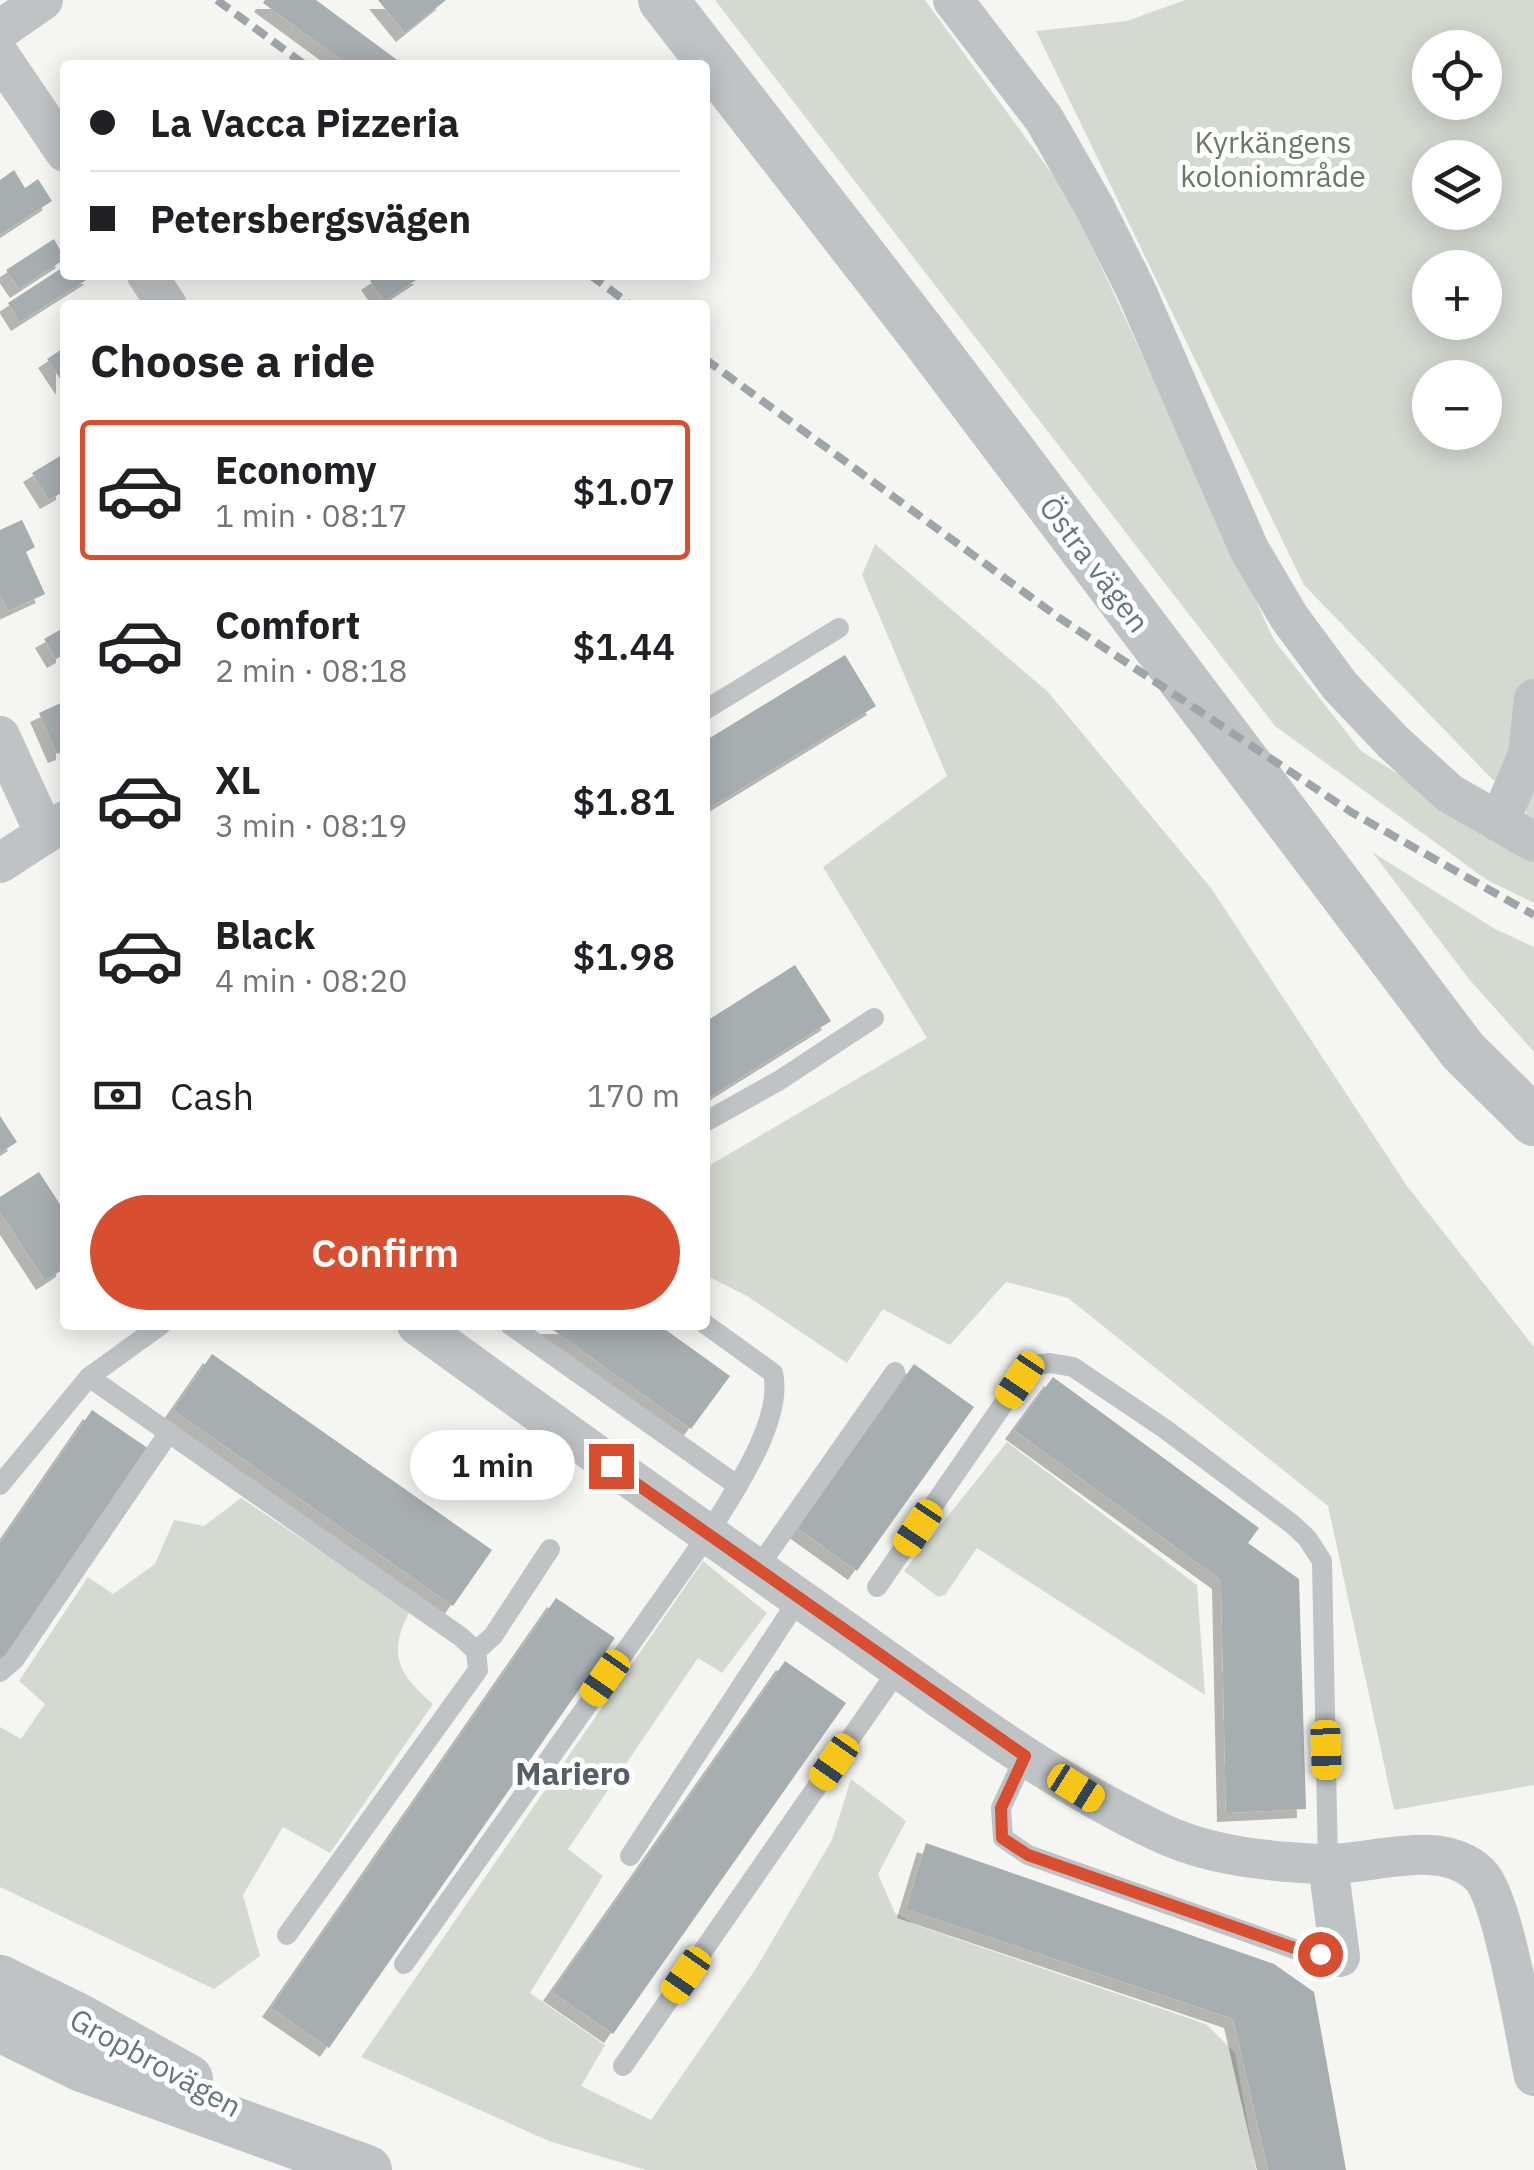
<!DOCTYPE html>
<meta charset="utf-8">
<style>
:root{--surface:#fff;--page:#f2f2f2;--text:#202124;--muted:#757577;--line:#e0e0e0;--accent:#d74f30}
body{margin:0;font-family:"IBM Plex Sans",sans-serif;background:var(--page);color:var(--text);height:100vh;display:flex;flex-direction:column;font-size:38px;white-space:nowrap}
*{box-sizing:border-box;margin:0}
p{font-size:32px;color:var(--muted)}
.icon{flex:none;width:55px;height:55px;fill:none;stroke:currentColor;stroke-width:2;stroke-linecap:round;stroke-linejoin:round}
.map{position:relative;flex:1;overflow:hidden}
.drawer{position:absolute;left:60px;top:300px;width:650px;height:1030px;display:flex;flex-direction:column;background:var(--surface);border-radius:10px;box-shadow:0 5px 25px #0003}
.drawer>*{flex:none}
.top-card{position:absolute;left:60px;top:60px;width:650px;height:220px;border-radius:10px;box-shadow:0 5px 25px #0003;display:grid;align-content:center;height:220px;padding:0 30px;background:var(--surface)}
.buttons{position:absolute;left:1412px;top:30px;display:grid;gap:20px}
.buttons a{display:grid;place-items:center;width:90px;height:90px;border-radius:50%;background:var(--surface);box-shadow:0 5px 25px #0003;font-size:50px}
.end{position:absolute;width:45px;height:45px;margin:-22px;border:12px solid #d74f30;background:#fff;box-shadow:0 0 0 5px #fff}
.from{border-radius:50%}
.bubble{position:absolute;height:70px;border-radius:35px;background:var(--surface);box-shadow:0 5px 25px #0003;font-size:32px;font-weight:600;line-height:70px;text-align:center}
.car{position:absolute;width:30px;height:60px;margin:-30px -15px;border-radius:12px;box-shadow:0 0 8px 2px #0007;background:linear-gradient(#f5c518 24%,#345 0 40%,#f5c518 0 76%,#345 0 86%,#f5c518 0)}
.top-card b{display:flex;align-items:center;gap:35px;height:95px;font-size:38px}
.top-card b+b{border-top:2px solid var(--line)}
.top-card i{width:25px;height:25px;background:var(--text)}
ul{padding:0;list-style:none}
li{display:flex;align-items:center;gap:30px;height:140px;margin:0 20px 15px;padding:0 10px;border:5px solid transparent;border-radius:10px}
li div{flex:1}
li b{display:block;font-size:38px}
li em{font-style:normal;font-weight:600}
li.on{border-color:var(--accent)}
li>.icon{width:90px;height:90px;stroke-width:1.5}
h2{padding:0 30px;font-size:45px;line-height:120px}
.pay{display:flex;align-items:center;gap:25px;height:110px;padding:0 30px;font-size:38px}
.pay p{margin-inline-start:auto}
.cta{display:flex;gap:20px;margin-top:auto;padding:20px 30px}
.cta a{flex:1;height:115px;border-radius:60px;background:var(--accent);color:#fff;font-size:40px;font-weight:600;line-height:115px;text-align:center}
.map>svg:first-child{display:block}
</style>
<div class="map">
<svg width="1534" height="2170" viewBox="0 0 1534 2170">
<defs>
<filter id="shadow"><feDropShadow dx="-9" dy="9" stdDeviation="0" flood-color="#0004"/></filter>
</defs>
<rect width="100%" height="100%" fill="#f5f5f2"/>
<path fill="#d5dad1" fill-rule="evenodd" d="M715,0H925L1069,197L1274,640L1361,751L1534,857V903L1487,880L1275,726Z
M1185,0H1534V823L1525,818L1531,779L1493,780L1304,585L1036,31L1127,21ZM1430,48H1485V102H1430ZM1430,158H1485V212H1430ZM1430,268H1485V322H1430ZM1430,378H1485V432H1430Z
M875,544L1048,692L1211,888L1407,1186L1534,1347V1785L1394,1810L1328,1506L1068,1298L1006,1282L950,1345L883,1309L847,1363L747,1296L705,1275V1168L927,1038L823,867L947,776L862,575Z
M1372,852L1495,929L1534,947V1052L1469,979Z
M1007,1442L1197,1585L1205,1695L977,1548L945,1595L938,1597L904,1571Z
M241,1498L410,1611C387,1654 398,1674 433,1704L330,1853L283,1827L243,1895L260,1956L214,1989L0,1887V1727L21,1739L45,1704L19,1681L88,1577L113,1594L155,1564L174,1520L204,1526Z
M703,1561L767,1613L722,1673L698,1658L568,1849L603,1876L530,1993L605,2045L581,2086L651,2120L755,1970L832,1840L851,1779L906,1821L878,1874L895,1913L916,1925L1206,2024L1235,2053L1256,2170H646L549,2141L361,2057Z"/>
<path fill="#a6aeb2" filter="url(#shadow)" d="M265,0H316L404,65H348L263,3Z
M378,0H446L405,33Z
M14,170L25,188L38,179L52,201L0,235V180Z
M54,239L65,259L19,289L6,270Z
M65,266V275H94L20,322L8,303Z
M379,275H424L384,301L370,281Z
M65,347V386L47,359Z
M65,453V491L49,500L32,473Z
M22,520L35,547L26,552L45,594L8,611L0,595V530Z
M65,627V654L56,659L44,639Z
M845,655L876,706L705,811V741Z
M65,701V751L57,754L39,713Z
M795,965L831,1021L705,1100V1022Z
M0,1116L17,1142L0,1153Z
M39,1172L65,1212V1268L45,1281L0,1212V1197Z
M546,1325H659L730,1376L691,1429Z
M212,1354L492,1550L453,1606L173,1410Z
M914,1364L974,1407L857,1571L797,1528Z
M1053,1377L1259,1528L1248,1543L1299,1579L1306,1809L1226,1813L1221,1580L1014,1430Z
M92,1410L149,1449L0,1666V1543Z
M556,1598L615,1638L329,2048L271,2008Z
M785,1661L846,1703L613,2034L552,1992Z
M926,1843L1274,1964L1314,1992L1346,2170H1268L1233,2019L906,1909Z"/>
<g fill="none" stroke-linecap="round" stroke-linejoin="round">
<path stroke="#bfc3c6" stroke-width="20" d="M705,710L839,628
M705,1122L780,1080L874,1018
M510,1325L738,1486
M89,1377L461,1637L476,1651L493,1636L550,1549
M0,1485L89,1377L161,1325
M757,1569L895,1372
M877,1587L1020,1380L1036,1365L1050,1363L1073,1367L1165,1429L1292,1524L1307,1538L1322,1561L1328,1864
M0,1672L14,1660L168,1434
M1025,1756L1001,1808L1003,1838L1028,1855L1300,1951L1340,1957
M630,1856L798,1600
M287,1935L478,1670L476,1651
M404,1964L707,1536C732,1495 784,1421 773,1373L705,1324
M623,2066L898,1670"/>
<path stroke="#bfc3c6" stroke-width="40" d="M953,0L1044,119L1095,208L1135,288L1249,549L1289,617L1340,686L1393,742L1449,793L1534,842
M0,30L43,0
M0,56L65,152
M147,275L167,305
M0,736L45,834
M1499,822L1528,755L1534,699
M0,863L65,821
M417,1325C560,1429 703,1531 847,1632C947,1703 1045,1778 1157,1831C1208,1856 1269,1862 1326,1864C1373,1865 1440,1837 1479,1874C1504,1897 1525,2037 1534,2076
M1328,1864L1340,1957"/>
<path stroke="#bfc3c6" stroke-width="50" d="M663,0L923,335L1463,1051L1534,1121
M0,1980L80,2019L188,2079
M0,2027L82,2067L367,2170"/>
<path stroke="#9ea5aa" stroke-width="8" stroke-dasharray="15 8" stroke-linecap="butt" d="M217,0L305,65
M590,275L631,305
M705,359L1058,617L1351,812L1534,915"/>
</g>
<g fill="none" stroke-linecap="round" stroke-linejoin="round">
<path stroke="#d74f30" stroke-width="12" d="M611,1466L1025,1756L1001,1808L1002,1838L1028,1855L1300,1950L1320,1954"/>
</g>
<g text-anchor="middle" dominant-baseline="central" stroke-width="10" stroke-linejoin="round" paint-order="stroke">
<g font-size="30" fill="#697965" stroke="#fff">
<text x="1273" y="141">Kyrkängens<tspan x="1273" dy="34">koloniområde</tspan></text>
</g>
<g font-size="30" fill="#667681" stroke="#fff">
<text transform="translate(1095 564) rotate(53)">Östra vägen</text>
<text transform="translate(156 2062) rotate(29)">Gropbrovägen</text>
</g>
<g font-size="32" font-weight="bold" fill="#545f67" stroke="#fff">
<text x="573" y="1773">Mariero</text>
</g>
</g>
</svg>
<div class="buttons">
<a><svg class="icon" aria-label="locate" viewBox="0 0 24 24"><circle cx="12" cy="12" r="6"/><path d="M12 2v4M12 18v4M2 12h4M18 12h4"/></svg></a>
<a><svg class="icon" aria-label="layers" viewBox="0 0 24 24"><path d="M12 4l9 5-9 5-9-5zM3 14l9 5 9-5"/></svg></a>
<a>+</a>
<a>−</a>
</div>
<i class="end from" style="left:1320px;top:1954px"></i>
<i class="end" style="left:611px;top:1466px"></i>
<div class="bubble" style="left:410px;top:1430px;width:165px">1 min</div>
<i class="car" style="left:1020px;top:1380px;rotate:214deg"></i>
<i class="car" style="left:918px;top:1528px;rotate:214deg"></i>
<i class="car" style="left:605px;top:1678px;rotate:215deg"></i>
<i class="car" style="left:1326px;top:1750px;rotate:178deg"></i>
<i class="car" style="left:834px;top:1762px;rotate:215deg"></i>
<i class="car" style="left:1076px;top:1788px;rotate:122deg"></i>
<i class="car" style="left:686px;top:1975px;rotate:215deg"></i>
<div class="top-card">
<b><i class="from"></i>La Vacca Pizzeria</b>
<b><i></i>Petersbergsvägen</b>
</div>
<section class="drawer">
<h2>Choose a ride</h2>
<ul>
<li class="on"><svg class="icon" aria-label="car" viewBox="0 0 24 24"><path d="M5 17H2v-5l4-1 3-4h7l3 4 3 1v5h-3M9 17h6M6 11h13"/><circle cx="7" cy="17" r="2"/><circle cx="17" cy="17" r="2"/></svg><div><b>Economy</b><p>1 min · 08:17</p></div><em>$1.07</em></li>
<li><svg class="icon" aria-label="car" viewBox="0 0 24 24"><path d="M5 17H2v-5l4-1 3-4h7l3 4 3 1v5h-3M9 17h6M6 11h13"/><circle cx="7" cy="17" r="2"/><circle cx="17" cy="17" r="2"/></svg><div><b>Comfort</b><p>2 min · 08:18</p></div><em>$1.44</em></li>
<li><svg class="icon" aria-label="car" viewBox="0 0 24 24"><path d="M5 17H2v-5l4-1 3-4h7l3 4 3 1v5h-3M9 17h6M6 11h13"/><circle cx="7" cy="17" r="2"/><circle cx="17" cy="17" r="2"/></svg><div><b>XL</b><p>3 min · 08:19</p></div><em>$1.81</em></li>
<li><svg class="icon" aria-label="car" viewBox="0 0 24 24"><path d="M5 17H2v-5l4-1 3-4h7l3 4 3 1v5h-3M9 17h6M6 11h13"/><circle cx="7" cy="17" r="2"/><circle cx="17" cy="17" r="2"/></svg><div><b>Black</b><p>4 min · 08:20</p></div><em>$1.98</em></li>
</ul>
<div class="pay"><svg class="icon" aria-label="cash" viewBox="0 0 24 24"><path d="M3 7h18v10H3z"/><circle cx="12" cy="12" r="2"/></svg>Cash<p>170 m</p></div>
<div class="cta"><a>Confirm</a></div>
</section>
</div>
